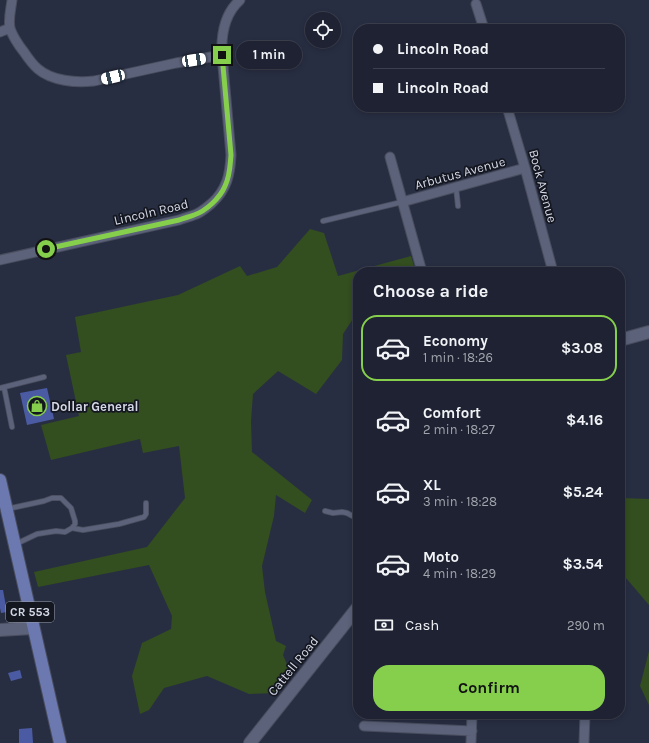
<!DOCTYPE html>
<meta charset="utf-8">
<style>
:root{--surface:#1e2232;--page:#2b2f3e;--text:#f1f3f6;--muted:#a1a4ac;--line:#3c3f4d;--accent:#85cf4c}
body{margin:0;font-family:Karla,sans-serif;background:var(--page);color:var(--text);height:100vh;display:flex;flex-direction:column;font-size:15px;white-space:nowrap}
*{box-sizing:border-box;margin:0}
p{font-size:13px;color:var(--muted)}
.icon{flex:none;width:22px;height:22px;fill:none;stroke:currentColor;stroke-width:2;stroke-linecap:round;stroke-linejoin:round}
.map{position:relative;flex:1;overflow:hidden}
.panel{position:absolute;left:353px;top:267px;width:272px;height:452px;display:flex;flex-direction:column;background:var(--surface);border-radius:16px;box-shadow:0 2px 6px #0003,0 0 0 1px var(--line)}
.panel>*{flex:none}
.top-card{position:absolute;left:353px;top:24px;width:272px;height:88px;border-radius:16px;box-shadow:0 2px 6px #0003,0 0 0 1px var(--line);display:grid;align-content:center;height:88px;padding:0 20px;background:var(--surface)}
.controls{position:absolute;left:305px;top:12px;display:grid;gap:8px}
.controls a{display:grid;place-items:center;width:36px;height:36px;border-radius:50%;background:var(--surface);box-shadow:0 2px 6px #0003,0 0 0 1px var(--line);font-size:20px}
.end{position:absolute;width:18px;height:18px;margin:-9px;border:5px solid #85cf4c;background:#111;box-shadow:0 0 0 2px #111}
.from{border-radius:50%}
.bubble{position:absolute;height:28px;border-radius:14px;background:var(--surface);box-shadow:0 2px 6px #0003,0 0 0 1px var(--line);font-size:13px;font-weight:700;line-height:28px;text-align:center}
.car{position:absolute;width:12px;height:24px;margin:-12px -6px;border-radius:5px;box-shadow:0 0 3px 1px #0007;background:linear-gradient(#fff 24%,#345 0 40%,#fff 0 76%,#345 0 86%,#fff 0)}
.top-card b{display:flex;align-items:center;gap:14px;height:38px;font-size:15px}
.top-card b+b{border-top:1px solid var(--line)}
.top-card i{width:10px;height:10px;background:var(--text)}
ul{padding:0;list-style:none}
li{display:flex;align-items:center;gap:12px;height:66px;margin:0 8px 6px;padding:0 12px;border:2px solid transparent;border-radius:16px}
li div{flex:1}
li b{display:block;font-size:15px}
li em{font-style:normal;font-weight:700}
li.current{border-color:var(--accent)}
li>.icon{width:36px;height:36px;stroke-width:1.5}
h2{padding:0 20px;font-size:18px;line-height:48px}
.pay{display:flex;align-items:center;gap:10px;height:44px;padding:0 20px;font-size:15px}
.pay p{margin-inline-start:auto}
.button{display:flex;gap:8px;margin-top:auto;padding:8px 20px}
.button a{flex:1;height:46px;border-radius:16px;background:var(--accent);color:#111;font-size:16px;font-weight:700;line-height:46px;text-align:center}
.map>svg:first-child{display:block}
</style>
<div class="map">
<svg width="649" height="743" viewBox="0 0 649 743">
<rect width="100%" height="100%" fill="#282e42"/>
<path fill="#334e1f" d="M310,229L324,233L338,276L411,256L416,272H358V311L343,334L342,360L316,394L278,371L253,394L251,421L252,452L312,500L305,513L276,495L274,516L262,566L265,592L276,641L286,646L283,655L292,676L278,693L249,694L207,676L164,688L149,710L140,714L132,676L142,643L171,629L172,616L149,565L38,587L34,572L147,547L185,498L179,446L143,453L140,439L51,460L41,425L79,416L66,355L81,352L75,317L178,295L240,266L247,276L277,267Z
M620,498L649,499V605L620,571Z
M649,651V705L640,686Z"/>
<path fill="#4b5ba3" d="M47,388L54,419L27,425L20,393Z
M0,590H3L7,612L1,613L0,608Z
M20,670L22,678L11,681L8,673Z
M32,728L33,743H19V729Z"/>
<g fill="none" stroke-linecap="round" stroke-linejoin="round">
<defs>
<path id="lane" d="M456,187L458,206
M323,221L402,202
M4,387L12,427
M0,388L44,377
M7,509L44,501L52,498H61L71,508L75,521V524L72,528L65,532L56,531L37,534L16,544
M325,511L333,513L342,512L347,513L358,519
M72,528L83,530L119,524L144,517L146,514V503"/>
<path id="street" d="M12,0C11,9 8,19 10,28C12,35 19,46 24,52C28,58 32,64 38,69C52,81 76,83 94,81L176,63L222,55
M476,4L484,29
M0,32L10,28
M507,107L525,168L553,272
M390,157L422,272
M402,202L525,168
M0,260L179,220C184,218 189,217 194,215C201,213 206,208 212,203C227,189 230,175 231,155L222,55C221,35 224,14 240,0
M364,726L472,731
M471,743L472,714
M584,743L585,714"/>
<path id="secondary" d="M620,340L649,332
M0,630L33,628
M250,743L358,607"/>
<path id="primary" d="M0,480L60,743"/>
</defs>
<use href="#lane" stroke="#484c5d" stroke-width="6"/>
<use href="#street" stroke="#484c5d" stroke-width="11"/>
<use href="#secondary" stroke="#484c5d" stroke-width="14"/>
<use href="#primary" stroke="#484c5d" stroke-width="14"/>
<use href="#lane" stroke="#5b6279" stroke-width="4.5"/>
<use href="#street" stroke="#5b6279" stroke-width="9"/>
<use href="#secondary" stroke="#5b6279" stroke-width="12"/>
<use href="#primary" stroke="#6b79b0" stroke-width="12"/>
</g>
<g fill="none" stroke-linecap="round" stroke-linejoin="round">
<path stroke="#85cf4c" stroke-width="5" d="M46,249L179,220C184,218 189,217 194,215C206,211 220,198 225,186C230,176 230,166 231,155L222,55"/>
</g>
<defs>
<symbol id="shop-ring" viewBox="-11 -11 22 22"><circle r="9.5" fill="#141720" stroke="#85cf4c" stroke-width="1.5"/><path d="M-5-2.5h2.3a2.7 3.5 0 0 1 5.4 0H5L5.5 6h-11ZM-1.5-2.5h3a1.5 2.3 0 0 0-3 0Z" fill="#85cf4c"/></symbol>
</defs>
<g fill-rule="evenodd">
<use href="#shop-ring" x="26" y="395" width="22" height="22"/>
</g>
<g text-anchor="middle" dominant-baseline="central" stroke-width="3.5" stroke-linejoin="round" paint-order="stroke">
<rect fill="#141720" stroke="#9a9eab" stroke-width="1" x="6" y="602" width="48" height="20" rx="3"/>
<g font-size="12" font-weight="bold" fill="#d4d8e6">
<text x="30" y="612">CR 553</text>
</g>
<g font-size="13" fill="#d4d8e6" stroke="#141720">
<text transform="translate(460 173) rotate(-15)">Arbutus Avenue</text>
<text transform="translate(543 186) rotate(75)">Bock Avenue</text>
<text transform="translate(151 212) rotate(-13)">Lincoln Road</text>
<text transform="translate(293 666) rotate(-51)">Cattell Road</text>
</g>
<g font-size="13" font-weight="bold" fill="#d4d8e6" stroke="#141720" text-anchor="start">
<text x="51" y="406">Dollar General</text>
</g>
</g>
</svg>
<div class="controls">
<a><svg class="icon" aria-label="locate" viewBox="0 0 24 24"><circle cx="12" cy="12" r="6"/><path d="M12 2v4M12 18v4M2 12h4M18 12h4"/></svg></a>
</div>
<i class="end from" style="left:46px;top:249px"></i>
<i class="end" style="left:222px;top:55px"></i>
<div class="bubble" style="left:236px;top:41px;width:66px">1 min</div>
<i class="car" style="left:194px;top:60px;rotate:81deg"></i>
<i class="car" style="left:113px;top:77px;rotate:257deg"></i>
<div class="top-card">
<b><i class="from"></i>Lincoln Road</b>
<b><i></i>Lincoln Road</b>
</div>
<section class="panel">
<h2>Choose a ride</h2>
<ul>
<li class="current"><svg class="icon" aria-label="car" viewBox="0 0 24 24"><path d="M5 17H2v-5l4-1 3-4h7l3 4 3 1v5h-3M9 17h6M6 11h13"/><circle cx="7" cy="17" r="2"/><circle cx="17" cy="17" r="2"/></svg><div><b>Economy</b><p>1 min · 18:26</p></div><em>$3.08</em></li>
<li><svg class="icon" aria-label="car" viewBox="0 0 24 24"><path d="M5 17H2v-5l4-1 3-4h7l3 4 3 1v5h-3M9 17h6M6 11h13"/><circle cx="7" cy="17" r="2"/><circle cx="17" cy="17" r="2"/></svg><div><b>Comfort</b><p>2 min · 18:27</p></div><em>$4.16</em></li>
<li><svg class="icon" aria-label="car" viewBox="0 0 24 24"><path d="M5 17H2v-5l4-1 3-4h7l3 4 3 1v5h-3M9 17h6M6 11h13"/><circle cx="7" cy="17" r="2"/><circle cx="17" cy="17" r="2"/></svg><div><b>XL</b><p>3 min · 18:28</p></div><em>$5.24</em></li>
<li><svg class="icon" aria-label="car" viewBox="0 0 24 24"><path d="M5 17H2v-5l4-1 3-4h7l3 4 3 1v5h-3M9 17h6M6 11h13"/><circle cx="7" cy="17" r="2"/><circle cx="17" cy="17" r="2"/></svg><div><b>Moto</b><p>4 min · 18:29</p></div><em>$3.54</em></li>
</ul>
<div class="pay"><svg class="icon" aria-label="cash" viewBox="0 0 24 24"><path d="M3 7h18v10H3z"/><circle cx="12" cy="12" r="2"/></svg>Cash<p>290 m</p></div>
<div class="button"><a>Confirm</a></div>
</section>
</div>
